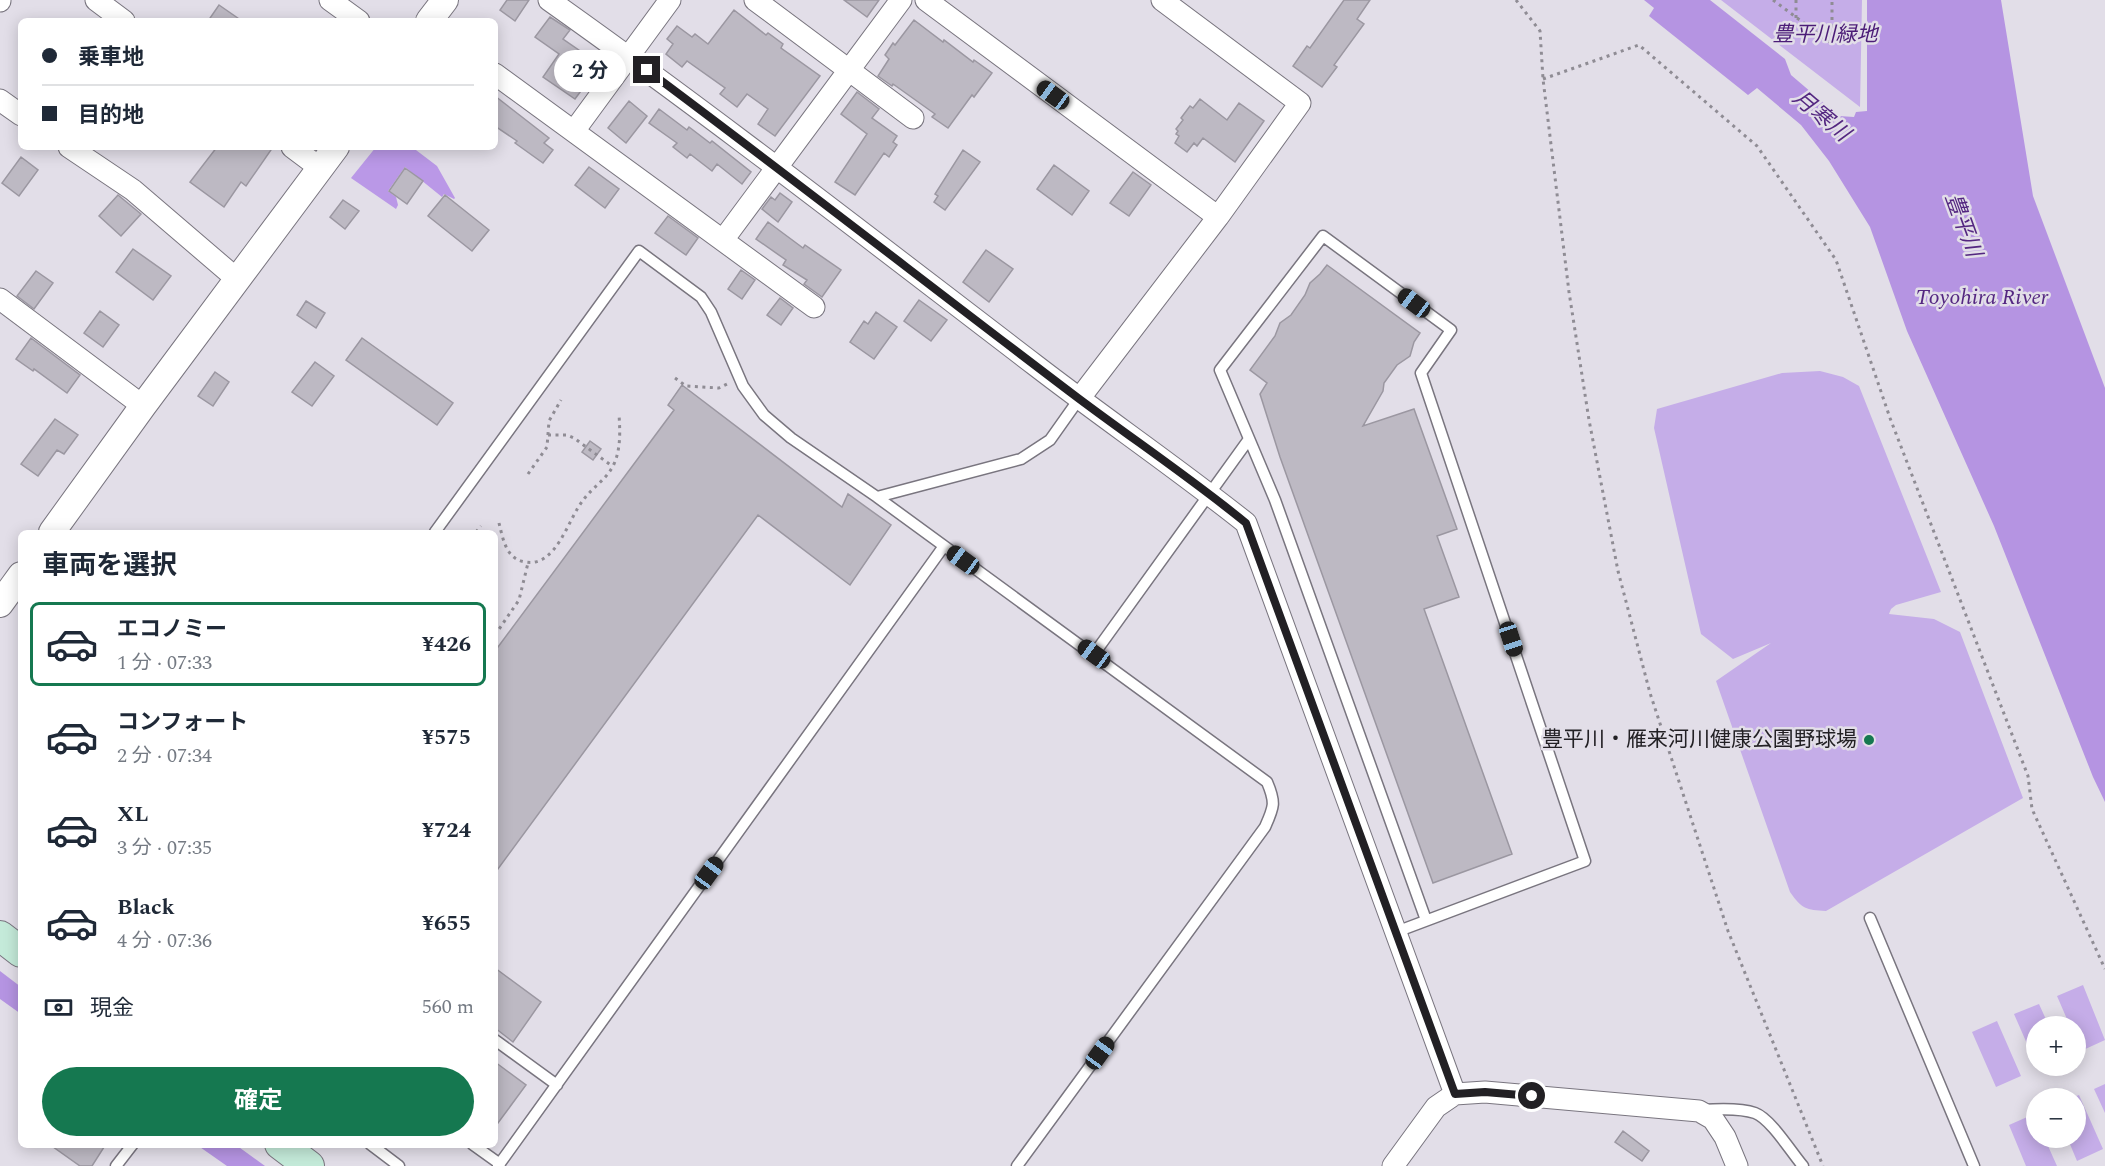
<!DOCTYPE html>
<html lang="ja">
<meta charset="utf-8">
<style>
:root{--surface:#fff;--page:#f2f2f3;--text:#1f2937;--muted:#747a83;--line:#e0e1e3;--accent:#157850}
body{margin:0;font-family:Spectral,"Noto Sans JP",serif;background:var(--page);color:var(--text);height:100vh;display:flex;flex-direction:column;font-size:22px;white-space:nowrap}
*{box-sizing:border-box;margin:0}
p{font-size:20px;color:var(--muted)}
.icon{flex:none;width:33px;height:33px;fill:none;stroke:currentColor;stroke-width:2;stroke-linecap:round;stroke-linejoin:round}
.map{position:relative;flex:1;overflow:hidden}
.sheet{position:absolute;left:18px;top:530px;width:480px;height:618px;display:flex;flex-direction:column;background:var(--surface);border-radius:9px;box-shadow:0 3px 15px #0003}
.sheet>*{flex:none}
.hud{position:absolute;left:18px;top:18px;width:480px;height:132px;border-radius:9px;box-shadow:0 3px 15px #0003;display:grid;align-content:center;height:132px;padding:0 24px;background:var(--surface)}
.buttons{position:absolute;left:2026px;top:1016px;display:grid;gap:12px}
.buttons a{display:grid;place-items:center;width:60px;height:60px;border-radius:50%;background:var(--surface);box-shadow:0 3px 15px #0003;font-size:30px}
.end{position:absolute;width:27px;height:27px;margin:-14px;border:8px solid #222024;background:#fff;box-shadow:0 0 0 3px #fff}
.from{border-radius:50%}
.bubble{position:absolute;height:42px;border-radius:21px;background:var(--surface);box-shadow:0 3px 15px #0003;font-size:20px;font-weight:700;line-height:42px;text-align:center}
.car{position:absolute;width:18px;height:36px;margin:-18px -9px;border-radius:8px;box-shadow:0 0 4px 2px #0007;background:linear-gradient(#222 24%,#8ab4d8 0 40%,#222 0 76%,#8ab4d8 0 86%,#222 0)}
.hud b{display:flex;align-items:center;gap:21px;height:57px;font-size:22px}
.hud b+b{border-top:2px solid var(--line)}
.hud i{width:15px;height:15px;background:var(--text)}
ul{padding:0;list-style:none}
li{display:flex;align-items:center;gap:18px;height:84px;margin:0 12px 9px;padding:0 12px;border:3px solid transparent;border-radius:9px}
li div{flex:1}
li b{display:block;font-size:22px}
li em{font-style:normal;font-weight:700}
li.selected{border-color:var(--accent)}
li>.icon{width:54px;height:54px;stroke-width:1.5}
h2{padding:0 24px;font-size:27px;line-height:72px}
.pay{display:flex;align-items:center;gap:15px;height:66px;padding:0 24px;font-size:22px}
.pay p{margin-inline-start:auto}
.action{display:flex;gap:12px;margin-top:auto;padding:12px 24px}
.action a{flex:1;height:69px;border-radius:36px;background:var(--accent);color:#fff;font-size:24px;font-weight:700;line-height:69px;text-align:center}
.map>svg:first-child{display:block}
</style>
<div class="map">
<svg width="2105" height="1166" viewBox="0 0 2105 1166">
<rect width="100%" height="100%" fill="#e2dee8"/>
<path fill="#c5ade8" d="M1721,0H1862L1860,107Z
M1820,371L1843,377L1859,386L1941,592L1896,605L1891,609L1889,614L1934,619L1960,632L2023,798L1826,911C1806,910 1802,909 1790,892L1716,681L1771,643L1733,659L1701,634L1654,428L1657,409L1782,373Z
M2083,985L2105,1040L2081,1051L2076,1039V1026H2070L2057,996Z
M2039,1004L2049,1026H2037V1065H2048L2038,1069L2014,1014Z
M1997,1021L2021,1076L1996,1087L1972,1032Z
M2105,1084V1113L2094,1089Z
M2079,1095L2103,1149L2077,1161L2067,1137H2076V1098H2071Z
M2034,1114L2037,1121V1137H2044L2057,1166H2026L2009,1125Z"/>
<path fill="#ba98e7" d="M376,147H412L437,166L455,198L454,199L444,194L442,197L405,167L388,191L396,197L398,205L396,209L351,178Z"/>
<path fill="#b594e2" d="M1644,0H1710L1785,59L1791,75L1839,116L1854,117L1856,112L1867,111V0H2001L2033,196L2105,388V802L2093,777L1994,526L1907,331L1870,227L1829,161L1801,125L1757,88L1748,95L1649,16L1654,8Z
M0,971L21,987V1014L0,999Z
M197,1145H236L265,1166H227Z"/>
<path fill="#bdb9c3" stroke="#9b97a1" stroke-width="1.5" d="M507,0H529L515,21L500,10Z
M844,0H879L867,17Z
M1344,0H1370L1357,19L1364,24L1334,65L1337,67L1322,87L1293,66L1307,46L1310,48Z
M219,5L242,21H208Z
M734,10L766,35L768,33L783,44L781,48L820,76L775,136L758,124L768,109L747,94L737,107L720,94L725,88L687,61L682,67L666,54L673,44L667,39L677,26L692,37L695,34L708,44Z
M550,17L570,30L563,39L589,57L592,52L608,63L593,83L589,80L575,99L543,77L559,54L535,37Z
M914,20L943,42L944,40L973,62L974,60L992,73L974,97L972,95L948,128L932,117L935,114L893,84L892,86L878,76L889,59L885,55L893,43L895,45Z
M857,92L879,109L872,118L897,136L893,142L897,145L889,157L884,153L855,195L835,182L867,134L841,114Z
M495,96L549,138L544,143L553,150L543,163L515,143L517,141L495,126Z
M1200,99L1227,120L1239,103L1264,121L1235,162L1203,138L1197,146L1194,143L1187,152L1175,143L1179,136L1176,134L1178,131L1176,129L1183,120L1181,118L1190,106L1193,108Z
M629,101L647,116L626,143L608,128Z
M659,109L687,130L689,127L710,143L712,141L751,172L742,184L717,164L712,171L690,154L687,158L673,147L677,143L649,123Z
M217,147H273L246,186L241,182L224,207L190,182Z
M963,150L980,162L945,210L934,202L938,196L935,194Z
M21,157L38,170L19,196L2,183Z
M1054,165L1089,191L1072,215L1037,189Z
M589,167L619,189L605,208L575,185Z
M405,168L423,181L407,204L389,191Z
M1133,172L1151,185L1129,216L1110,203Z
M780,193L792,202L778,222L762,209L771,197L775,200Z
M118,195L141,214L121,236L99,216Z
M445,195L489,230L472,251L428,216Z
M343,200L359,211L345,229L330,217Z
M668,216L698,238L686,255L655,233Z
M768,222L803,248L805,245L841,270L822,297L804,284L807,280L783,265L786,260L756,239Z
M133,249L171,276L153,300L116,272Z
M986,250L1013,269L989,302L963,282Z
M1327,265L1420,333L1414,342L1410,356L1397,365L1384,383L1383,391L1363,426L1414,409L1457,529L1437,536L1459,597L1424,609L1512,854L1433,883L1280,457L1260,394L1267,383L1250,370L1275,336L1280,323L1291,315L1305,295L1310,283L1320,274Z
M741,270L755,280L742,299L728,289Z
M36,271L53,283L34,309L17,296Z
M780,298L793,308L781,325L767,315Z
M919,300L947,320L931,341L904,321Z
M306,301L325,313L316,328L297,315Z
M100,311L119,325L103,347L84,333Z
M876,312L897,327L874,359L850,342L864,321L868,324Z
M31,338L80,375L67,393L34,369L33,371L16,359Z
M362,338L453,403L437,425L346,360Z
M315,362L334,376L312,406L292,392Z
M215,372L229,382L213,406L198,396Z
M682,385L842,507L848,494L891,525L850,585L758,515L495,873V651L674,410L668,405Z
M55,419L78,435L64,454L57,450L38,476L21,464Z
M590,441L601,449L593,460L582,452Z
M495,968L541,1002L513,1042L495,1028Z
M495,1062L526,1085L495,1127Z
M1623,1131L1649,1151L1642,1161L1615,1142Z
M49,1144H106L92,1166H80Z"/>
<g fill="none" stroke-linecap="round" stroke-linejoin="round">
<defs>
<path id="service" d="M877,497L1021,459L1050,440L1079,399
M435,532L639,251L701,297L711,312L743,386L764,415L791,438L877,497L1267,782C1276,803 1274,807 1265,827L1017,1166
M1094,654L1249,439
M1870,918L1974,1166
M1396,932L1585,861L1421,373L1451,330L1323,236L1220,370L1275,500L1426,920
M495,1040L557,1085
M1702,1110C1716,1109 1741,1108 1755,1113C1771,1119 1791,1152 1803,1166
M370,1144L399,1166
M472,1144L500,1164
M116,1166L133,1144
M498,1166L944,546"/>
<path id="minor" d="M96,0L124,21
M330,0L359,21
M549,0C714,117 874,242 1035,365C1105,419 1177,468 1246,523L1455,1094
M755,0L913,118
M926,0L1218,217
M0,1V0
M495,74L814,307
M0,100L21,115
M574,131L670,0
M69,147L133,190L238,280
M292,147L320,168
M723,240L901,0
M0,299L143,406
M1079,399L1218,217L1300,103L1162,0
M1393,1166L1436,1107L1455,1094L1485,1092L1699,1111L1713,1119L1725,1137L1737,1166"/>
<path id="tertiary" d="M429,21L445,0
M52,532L143,406L336,147
M0,604L21,575"/>
<path id="secondary" d="M0,936L21,952
M280,1144L309,1166"/>
</defs>
<use href="#service" stroke="#79757f" stroke-width="13"/>
<use href="#minor" stroke="#79757f" stroke-width="23"/>
<use href="#tertiary" stroke="#79757f" stroke-width="28"/>
<use href="#secondary" stroke="#79757f" stroke-width="32"/>
<path stroke="#8f8c94" stroke-width="3" stroke-dasharray="3 4.5" stroke-linecap="butt" d="M1516,0L1540,31L1543,79L1569,292L1589,420L1618,571L1650,693L1728,931L1823,1166
M1773,0L1832,44V0
M1796,18V0
M1543,79L1639,45L1757,146L1836,260L1890,418L2028,776L2032,809L2105,969
M675,378L686,386L719,388L727,384
M548,435H567L574,438L612,466
M528,474L547,447L549,421L561,400
M499,523C503,539 506,559 525,562C557,568 568,518 584,499C594,486 607,479 614,464C621,448 620,431 619,414
M476,532L481,526
M495,635L519,600L528,563"/>
<use href="#service" stroke="#fff" stroke-width="10"/>
<use href="#minor" stroke="#fff" stroke-width="21"/>
<use href="#tertiary" stroke="#fff" stroke-width="26"/>
<use href="#secondary" stroke="#c4ead9" stroke-width="30"/>
</g>
<g fill="none" stroke-linecap="round" stroke-linejoin="round">
<path stroke="#222024" stroke-width="8" d="M647,70C792,178 934,289 1078,398C1134,440 1192,479 1246,523L1455,1094L1485,1092L1532,1096"/>
</g>
<circle fill="#157850" stroke="#e2dee8" stroke-width="2" cx="1869" cy="740" r="6"/>
<g text-anchor="middle" dominant-baseline="central" stroke-width="5" stroke-linejoin="round" paint-order="stroke">
<g font-size="21" font-style="italic" fill="#4b1c77" stroke="#e2dee8">
<text x="1825" y="35">豊平川緑地</text>
</g>
<g font-size="21" fill="#222024" stroke="#e2dee8" text-anchor="end">
<text x="1857" y="740">豊平川・雁来河川健康公園野球場</text>
</g>
<g font-size="22" font-style="italic" fill="#542781" stroke="#e2dee8">
<text transform="translate(1821 116) rotate(40)">月寒川</text>
<text transform="translate(1963 225) rotate(70)">豊平川</text>
<text x="1982" y="297">Toyohira River</text>
</g>
</g>
</svg>
<div class="buttons">
<a>+</a>
<a>−</a>
</div>
<i class="end from" style="left:1532px;top:1096px"></i>
<i class="end" style="left:647px;top:70px"></i>
<div class="bubble" style="left:554px;top:50px;width:72px">2 分</div>
<i class="car" style="left:1053px;top:95px;rotate:306deg"></i>
<i class="car" style="left:1414px;top:303px;rotate:307deg"></i>
<i class="car" style="left:963px;top:560px;rotate:306deg"></i>
<i class="car" style="left:1511px;top:639px;rotate:162deg"></i>
<i class="car" style="left:1094px;top:654px;rotate:306deg"></i>
<i class="car" style="left:709px;top:873px;rotate:36deg"></i>
<i class="car" style="left:1100px;top:1053px;rotate:36deg"></i>
<div class="hud">
<b><i class="from"></i>乗車地</b>
<b><i></i>目的地</b>
</div>
<section class="sheet">
<h2>車両を選択</h2>
<ul>
<li class="selected"><svg class="icon" aria-label="car" viewBox="0 0 24 24"><path d="M5 17H2v-5l4-1 3-4h7l3 4 3 1v5h-3M9 17h6M6 11h13"/><circle cx="7" cy="17" r="2"/><circle cx="17" cy="17" r="2"/></svg><div><b>エコノミー</b><p>1 分 · 07:33</p></div><em>¥426</em></li>
<li><svg class="icon" aria-label="car" viewBox="0 0 24 24"><path d="M5 17H2v-5l4-1 3-4h7l3 4 3 1v5h-3M9 17h6M6 11h13"/><circle cx="7" cy="17" r="2"/><circle cx="17" cy="17" r="2"/></svg><div><b>コンフォート</b><p>2 分 · 07:34</p></div><em>¥575</em></li>
<li><svg class="icon" aria-label="car" viewBox="0 0 24 24"><path d="M5 17H2v-5l4-1 3-4h7l3 4 3 1v5h-3M9 17h6M6 11h13"/><circle cx="7" cy="17" r="2"/><circle cx="17" cy="17" r="2"/></svg><div><b>XL</b><p>3 分 · 07:35</p></div><em>¥724</em></li>
<li><svg class="icon" aria-label="car" viewBox="0 0 24 24"><path d="M5 17H2v-5l4-1 3-4h7l3 4 3 1v5h-3M9 17h6M6 11h13"/><circle cx="7" cy="17" r="2"/><circle cx="17" cy="17" r="2"/></svg><div><b>Black</b><p>4 分 · 07:36</p></div><em>¥655</em></li>
</ul>
<div class="pay"><svg class="icon" aria-label="cash" viewBox="0 0 24 24"><path d="M3 7h18v10H3z"/><circle cx="12" cy="12" r="2"/></svg>現金<p>560 m</p></div>
<div class="action"><a>確定</a></div>
</section>
</div>
